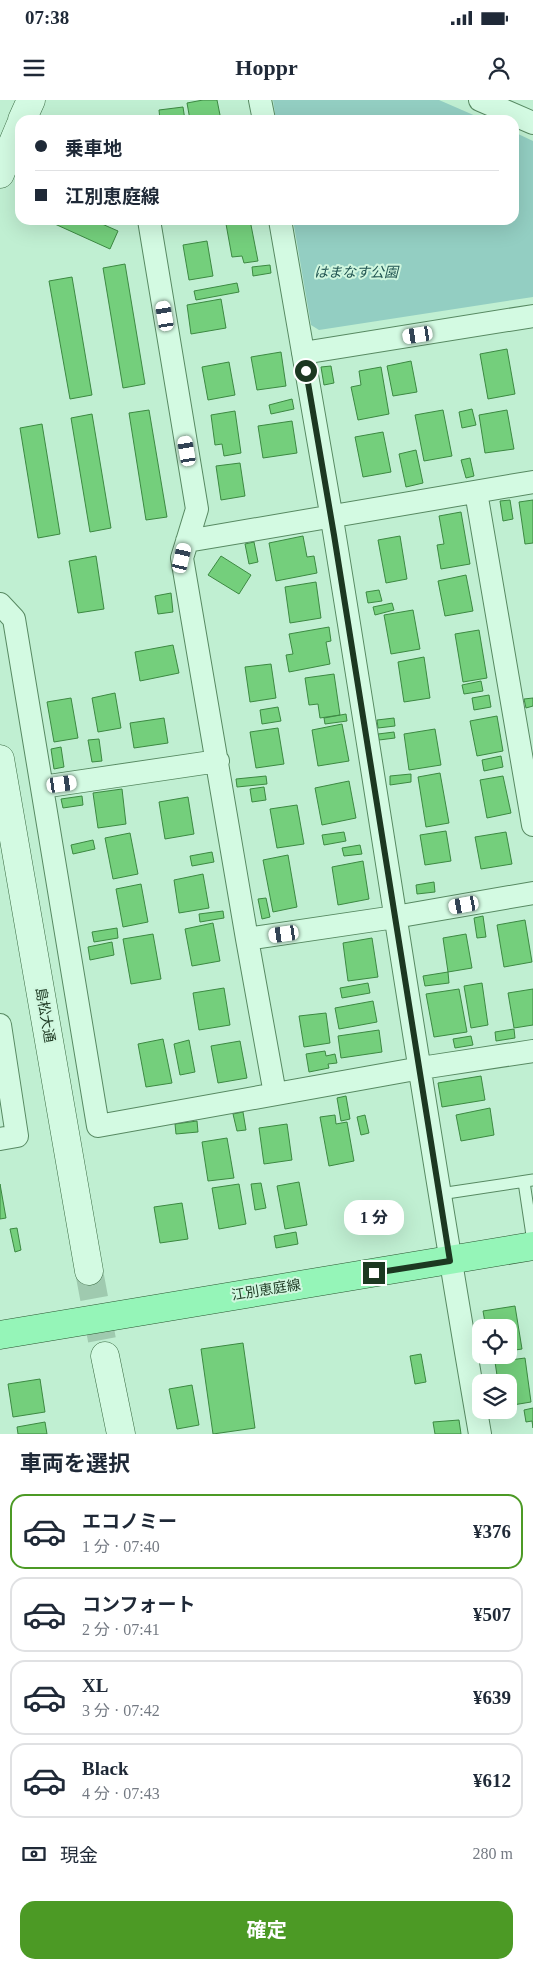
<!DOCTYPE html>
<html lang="ja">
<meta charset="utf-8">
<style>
:root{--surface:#fff;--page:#f6f6f7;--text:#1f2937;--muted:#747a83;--line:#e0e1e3;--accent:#4c9a25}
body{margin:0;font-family:"Times New Roman","Noto Sans JP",serif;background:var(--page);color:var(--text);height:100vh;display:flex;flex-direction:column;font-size:19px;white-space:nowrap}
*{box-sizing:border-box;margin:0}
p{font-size:16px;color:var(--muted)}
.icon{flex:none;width:28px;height:28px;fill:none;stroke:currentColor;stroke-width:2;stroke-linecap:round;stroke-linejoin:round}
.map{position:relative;height:1334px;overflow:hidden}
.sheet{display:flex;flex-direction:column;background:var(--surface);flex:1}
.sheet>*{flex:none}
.guide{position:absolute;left:15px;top:15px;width:504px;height:110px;border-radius:15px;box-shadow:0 5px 20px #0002;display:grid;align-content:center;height:110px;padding:0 20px;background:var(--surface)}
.buttons{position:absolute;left:472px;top:1219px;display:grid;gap:10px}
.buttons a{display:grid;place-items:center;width:45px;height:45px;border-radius:10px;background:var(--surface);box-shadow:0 5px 20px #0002;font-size:25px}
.end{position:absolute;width:22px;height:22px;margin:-11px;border:6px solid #1c3821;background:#fff;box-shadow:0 0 0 2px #fff}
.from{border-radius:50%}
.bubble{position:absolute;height:35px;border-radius:15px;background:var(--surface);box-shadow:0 5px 20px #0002;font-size:16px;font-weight:700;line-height:35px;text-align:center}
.car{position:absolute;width:15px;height:30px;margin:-15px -8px;border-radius:6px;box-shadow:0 0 4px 1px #0007;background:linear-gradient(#fff 24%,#345 0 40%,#fff 0 76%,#345 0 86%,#fff 0)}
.guide b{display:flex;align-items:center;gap:18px;height:48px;font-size:19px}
.guide b+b{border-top:1px solid var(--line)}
.guide i{width:12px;height:12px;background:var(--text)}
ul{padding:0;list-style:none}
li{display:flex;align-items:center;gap:15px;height:75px;margin:0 10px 8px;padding:0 10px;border:2px solid var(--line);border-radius:15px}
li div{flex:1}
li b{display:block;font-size:19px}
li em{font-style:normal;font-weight:700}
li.current{border-color:var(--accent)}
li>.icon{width:45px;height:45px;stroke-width:1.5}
h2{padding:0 20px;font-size:22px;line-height:60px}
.pay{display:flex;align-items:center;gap:12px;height:55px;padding:0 20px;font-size:19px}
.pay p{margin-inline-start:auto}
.button{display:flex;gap:10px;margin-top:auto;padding:10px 20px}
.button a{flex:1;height:58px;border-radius:15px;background:var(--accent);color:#fff;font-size:20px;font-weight:700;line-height:58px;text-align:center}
.status{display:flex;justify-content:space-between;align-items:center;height:35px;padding:0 25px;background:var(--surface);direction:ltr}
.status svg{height:14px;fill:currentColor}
header{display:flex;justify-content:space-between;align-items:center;height:65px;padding:0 20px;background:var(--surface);font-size:22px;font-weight:700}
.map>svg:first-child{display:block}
</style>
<div class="status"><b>07:38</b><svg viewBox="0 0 49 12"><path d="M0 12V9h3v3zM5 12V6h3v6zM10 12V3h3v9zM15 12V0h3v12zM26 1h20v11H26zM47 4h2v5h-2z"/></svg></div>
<header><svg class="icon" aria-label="menu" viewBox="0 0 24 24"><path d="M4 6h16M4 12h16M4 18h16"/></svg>Hoppr<svg class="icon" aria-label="person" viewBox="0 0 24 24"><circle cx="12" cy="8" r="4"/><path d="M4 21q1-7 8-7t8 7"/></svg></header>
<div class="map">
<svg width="533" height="1334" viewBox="0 0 533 1334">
<rect width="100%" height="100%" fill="#c0efd2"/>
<path fill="#93cec2" d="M273,0H439L485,20H276Z
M514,32L533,41V197L319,230L311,225L293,120H514Z"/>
<path fill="#74cf7c" stroke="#3c8942" d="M203,0H217L221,20H190L187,3Z
M183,7L185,20H160L159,10Z
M46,120H93L118,131L110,149Z
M250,120L258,161L244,163L242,156L232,157L226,124Z
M207,141L213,176L189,180L183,145Z
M125,164L145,284L123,288L103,168Z
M270,165L271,173L253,176L252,167Z
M72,177L92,295L70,299L49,181Z
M237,183L239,192L196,200L194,191Z
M221,199L226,228L191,234L187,205Z
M507,249L515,294L488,299L480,254Z
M281,252L286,286L257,290L251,257Z
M411,261L417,292L393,296L387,266Z
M229,262L235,295L208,300L202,267Z
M331,266L334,283L324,285L321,267Z
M381,267L389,314L358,320L351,287L361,285L359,271Z
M292,299L294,309L271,314L269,305Z
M472,309L476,325L462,328L459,312Z
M149,310L167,417L146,420L129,313Z
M443,310L452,356L424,361L415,315Z
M507,310L514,349L485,353L479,315Z
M235,311L241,353L224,356L222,344L215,345L211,315Z
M92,314L111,428L90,432L71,318Z
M292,321L297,353L263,358L258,326Z
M42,324L60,434L38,438L20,328Z
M383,332L391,372L363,377L355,337Z
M416,350L423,383L406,387L399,354Z
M470,358L474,376L466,378L461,360Z
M240,363L245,396L221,400L216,366Z
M510,400L513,419L503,421L500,401Z
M533,400V443L525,444L519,402Z
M461,412L470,464L441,469L437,445L444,444L439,416Z
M303,436L307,457L314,456L317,473L276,481L269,443Z
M400,436L407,479L386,483L378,440Z
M254,442L258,462L249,464L245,444Z
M96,456L104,509L78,513L69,461Z
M221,456L251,475L239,494L208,475Z
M466,475L473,511L445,516L438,481Z
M316,482L321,518L290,523L285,487Z
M379,490L382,501L368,503L366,492Z
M171,493L173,512L158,514L155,496Z
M392,503L394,510L375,515L373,507Z
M413,510L420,549L391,554L384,515Z
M329,527L331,541L326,542L330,564L289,572L286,555L293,554L289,534Z
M479,530L487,578L463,582L455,534Z
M173,545L179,573L140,581L135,552Z
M424,557L430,598L404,602L398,562Z
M271,564L276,598L250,602L245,567Z
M334,574L340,615L320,618L318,604L309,605L305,578Z
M481,581L483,591L464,594L462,585Z
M115,593L121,628L98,632L92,598Z
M489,595L491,607L474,610L472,598Z
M71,598L78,638L54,642L47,602Z
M533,598V606L526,608L524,599Z
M278,607L281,621L262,624L260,610Z
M346,614L347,621L325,624L324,618Z
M497,616L503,651L477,656L470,621Z
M164,618L168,643L134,648L130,623Z
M394,618L395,626L378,628L377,620Z
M342,624L349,661L318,666L312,630Z
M278,628L284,664L256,668L250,632Z
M435,629L441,665L409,670L404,634Z
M394,632L395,638L379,640L378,634Z
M99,639L102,661L92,662L88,640Z
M61,647L64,667L54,669L51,649Z
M501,656L503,667L484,671L482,660Z
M440,673L449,723L426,727L418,677Z
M411,674V682L390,685V676Z
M266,676L267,684L237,687L236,679Z
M503,676L511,713L487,718L480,680Z
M349,681L356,718L322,725L315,688Z
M264,687L266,700L252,702L250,689Z
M122,689L126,724L98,728L93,693Z
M82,696L83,705L63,708L61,699Z
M188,697L194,734L165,739L159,702Z
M297,705L304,744L277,748L270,709Z
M446,731L451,761L425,765L420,735Z
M344,732L346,741L324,745L322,735Z
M506,732L512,764L481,769L475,737Z
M130,733L138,774L113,779L105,738Z
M93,740L95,749L73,754L71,745Z
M360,745L362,754L344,756L342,748Z
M212,752L214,762L192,766L190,756Z
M288,755L297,807L273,812L263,760Z
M363,761L369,799L338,805L332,767Z
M203,774L209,808L179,813L174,780Z
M434,782L435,792L417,794L416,785Z
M141,784L148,822L123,827L116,789Z
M266,798L270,817L262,819L258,799Z
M223,811L224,818L200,822L199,814Z
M483,816L486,837L477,838L474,818Z
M525,820L532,862L504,867L497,825Z
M213,823L220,861L192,866L185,829Z
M117,828L118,838L94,842L92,832Z
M153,834L161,879L131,884L123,839Z
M466,834L472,868L448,872L443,838Z
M372,838L378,877L348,881L343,843Z
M112,842L114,855L90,860L88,847Z
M448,872L449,883L425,886L423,876Z
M368,883L370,893L342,898L340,888Z
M482,883L488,925L471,928L464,886Z
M224,888L230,925L199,930L193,893Z
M459,889L467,932L434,937L426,894Z
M533,889V925L514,928L508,893Z
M373,901L377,922L339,929L335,908Z
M326,913L330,943L304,947L299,916Z
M514,929L515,938L496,941L495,932Z
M379,930L382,952L341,958L338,936Z
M471,936L473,945L455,948L453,939Z
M163,939L172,983L146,987L138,944Z
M189,940L195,972L180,975L174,944Z
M240,941L247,978L218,983L211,946Z
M325,951L326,956L335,954L337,963L328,964L329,968L309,972L306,954Z
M481,976L485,1000L442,1007L438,983Z
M346,996L350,1019L341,1021L337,998Z
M490,1008L494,1035L461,1041L456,1015Z
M243,1012L246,1030L237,1031L233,1014Z
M335,1015L336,1024L347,1022L354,1061L329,1066L320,1017Z
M365,1015L369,1033L361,1035L357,1017Z
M197,1021L198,1032L176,1034L175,1024Z
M287,1024L292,1060L264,1064L259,1028Z
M227,1038L234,1078L208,1081L202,1042Z
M299,1082L307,1125L285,1129L277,1086Z
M261,1083L266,1108L255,1110L251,1084Z
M0,1084L6,1118L0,1119Z
M239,1084L246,1124L219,1129L212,1088Z
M182,1103L188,1139L160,1143L154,1107Z
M17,1128L21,1150L15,1152L10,1129Z
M296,1132L298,1144L276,1148L274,1136Z
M515,1206L522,1249L509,1251V1228H486L483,1211Z
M243,1243L255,1328L213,1334L201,1249Z
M421,1254L426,1282L415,1284L410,1256Z
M525,1258L531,1302L513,1305L511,1293H509V1282H498L495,1262Z
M40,1279L45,1312L13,1317L8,1284Z
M192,1285L199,1325L177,1329L169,1289Z
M533,1308V1328L532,1321L526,1322L524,1310Z
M459,1320L461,1334H435L433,1322Z
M45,1322L47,1334H18L17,1327Z"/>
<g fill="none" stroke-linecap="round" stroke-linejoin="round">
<path stroke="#9fcaaf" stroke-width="28" stroke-dasharray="28 14" stroke-linecap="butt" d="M89,1171L105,1256"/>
<defs>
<path id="lane" d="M524,1082L533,1142
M440,1094L533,1080"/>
<path id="street" d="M260,0L264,20
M480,0L533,23
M149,120L197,409L182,458L247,839L275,994
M280,120C297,220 315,319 332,419C382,724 427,1029 480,1334
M303,253L533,216
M476,392L533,725
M187,441L533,382
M0,504L14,519L98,1026L421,968L533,951
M42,687L218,661
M247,839L395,817L533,793
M0,925L17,1036L0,1039"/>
<path id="secondary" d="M22,20L31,0
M0,74L20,26
M0,659L89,1171
M105,1256L121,1334"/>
<path id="primary" d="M0,1235L533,1146"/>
</defs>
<use href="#lane" stroke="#578962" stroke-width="13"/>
<use href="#street" stroke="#578962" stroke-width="24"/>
<use href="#secondary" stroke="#3a6b43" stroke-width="29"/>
<use href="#primary" stroke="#2c5632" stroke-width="29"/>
<use href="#lane" stroke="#d3fae2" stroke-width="11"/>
<use href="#street" stroke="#d3fae2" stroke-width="22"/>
<use href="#secondary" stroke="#d3fae2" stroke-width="28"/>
<use href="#primary" stroke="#95f5b8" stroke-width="28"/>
</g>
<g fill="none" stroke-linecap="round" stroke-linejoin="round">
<path stroke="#1c3821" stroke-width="6" d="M306,271L334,435L450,1161L374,1173"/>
</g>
<g text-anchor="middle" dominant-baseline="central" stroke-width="4" stroke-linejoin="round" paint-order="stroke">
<g font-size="14" font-style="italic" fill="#225552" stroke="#d0f7df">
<text x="356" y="172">はまなす公園</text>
</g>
<g font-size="14" fill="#1c3821" stroke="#d0f7df">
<text transform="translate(45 915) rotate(80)">島松大通</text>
<text transform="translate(266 1190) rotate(-9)">江別恵庭線</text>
</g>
</g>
</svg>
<div class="buttons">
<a><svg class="icon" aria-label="locate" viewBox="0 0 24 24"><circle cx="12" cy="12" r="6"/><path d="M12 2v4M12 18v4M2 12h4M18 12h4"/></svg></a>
<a><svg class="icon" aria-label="layers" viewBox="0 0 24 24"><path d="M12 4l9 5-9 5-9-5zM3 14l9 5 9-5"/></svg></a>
</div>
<i class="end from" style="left:306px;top:271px"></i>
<i class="end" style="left:374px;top:1173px"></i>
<div class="bubble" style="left:344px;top:1100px;width:60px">1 分</div>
<i class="car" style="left:165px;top:216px;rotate:350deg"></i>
<i class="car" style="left:418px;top:235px;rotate:261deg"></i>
<i class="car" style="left:187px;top:351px;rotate:350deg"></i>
<i class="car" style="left:182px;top:458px;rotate:13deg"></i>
<i class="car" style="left:62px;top:684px;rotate:82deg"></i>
<i class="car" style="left:464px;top:805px;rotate:260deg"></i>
<i class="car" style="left:284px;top:834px;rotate:262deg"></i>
<div class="guide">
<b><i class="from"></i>乗車地</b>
<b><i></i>江別恵庭線</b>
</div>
</div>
<section class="sheet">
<h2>車両を選択</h2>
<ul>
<li class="current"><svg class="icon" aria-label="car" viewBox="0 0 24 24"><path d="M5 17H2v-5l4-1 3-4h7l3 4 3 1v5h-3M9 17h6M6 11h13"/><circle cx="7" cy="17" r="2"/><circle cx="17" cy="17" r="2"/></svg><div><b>エコノミー</b><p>1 分 · 07:40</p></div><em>¥376</em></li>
<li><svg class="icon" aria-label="car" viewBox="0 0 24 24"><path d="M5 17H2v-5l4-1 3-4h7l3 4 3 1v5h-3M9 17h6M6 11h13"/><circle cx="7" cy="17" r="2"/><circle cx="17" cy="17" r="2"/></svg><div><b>コンフォート</b><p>2 分 · 07:41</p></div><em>¥507</em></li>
<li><svg class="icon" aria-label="car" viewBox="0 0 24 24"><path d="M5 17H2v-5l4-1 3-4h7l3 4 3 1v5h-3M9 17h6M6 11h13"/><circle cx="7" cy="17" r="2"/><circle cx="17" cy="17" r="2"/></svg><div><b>XL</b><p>3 分 · 07:42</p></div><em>¥639</em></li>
<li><svg class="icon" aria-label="car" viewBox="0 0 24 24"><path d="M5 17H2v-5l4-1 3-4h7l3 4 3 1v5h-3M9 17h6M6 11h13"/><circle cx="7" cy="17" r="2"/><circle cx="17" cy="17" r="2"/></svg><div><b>Black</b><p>4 分 · 07:43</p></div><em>¥612</em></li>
</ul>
<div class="pay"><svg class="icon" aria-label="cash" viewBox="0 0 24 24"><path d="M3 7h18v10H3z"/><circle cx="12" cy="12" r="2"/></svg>現金<p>280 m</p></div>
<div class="button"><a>確定</a></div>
</section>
